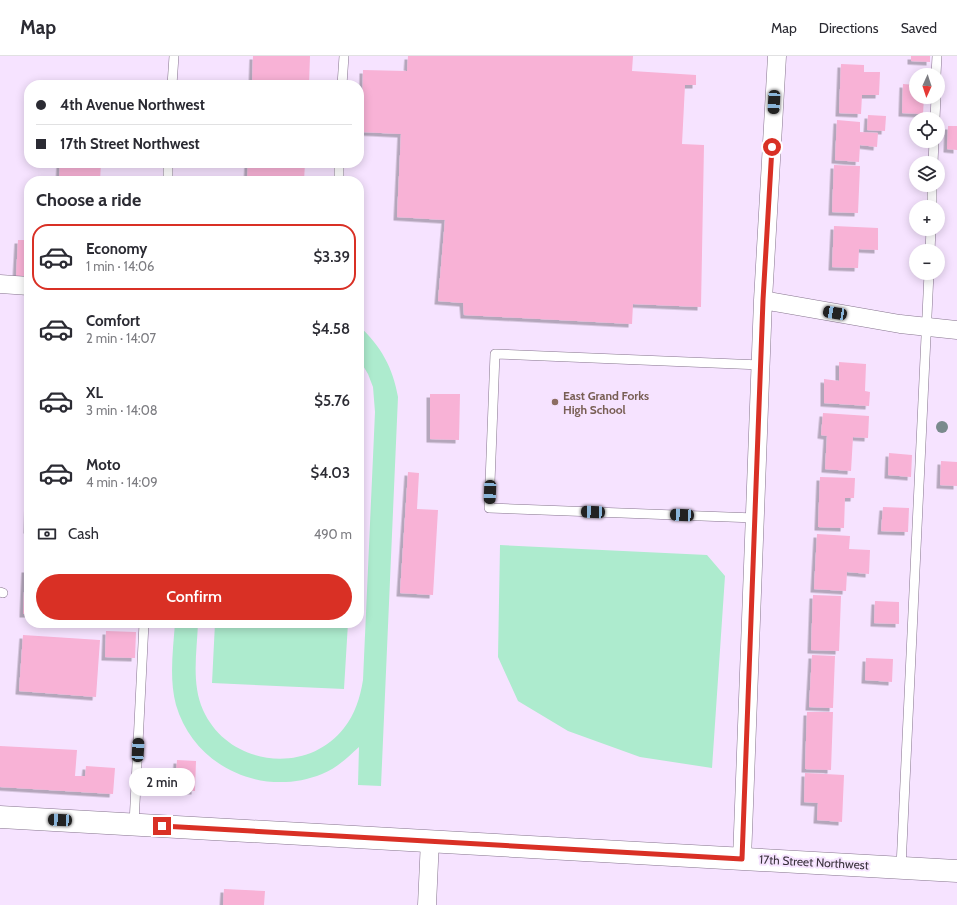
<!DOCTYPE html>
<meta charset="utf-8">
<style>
:root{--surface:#fff;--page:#f2f2f3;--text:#2b2b33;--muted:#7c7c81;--line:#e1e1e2;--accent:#d93025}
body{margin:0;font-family:Cabin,sans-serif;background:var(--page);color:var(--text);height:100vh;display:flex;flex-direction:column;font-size:15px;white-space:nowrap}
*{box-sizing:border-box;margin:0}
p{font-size:13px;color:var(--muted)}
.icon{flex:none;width:22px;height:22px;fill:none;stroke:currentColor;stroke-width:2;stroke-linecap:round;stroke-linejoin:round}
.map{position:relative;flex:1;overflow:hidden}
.sheet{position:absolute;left:24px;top:120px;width:340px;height:452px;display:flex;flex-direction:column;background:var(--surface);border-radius:16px;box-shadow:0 2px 10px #0003}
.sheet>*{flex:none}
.guide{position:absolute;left:24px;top:24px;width:340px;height:88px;border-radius:16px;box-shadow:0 2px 10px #0003;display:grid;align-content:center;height:88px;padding:0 12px;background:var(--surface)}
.needle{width:26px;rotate:183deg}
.controls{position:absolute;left:909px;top:12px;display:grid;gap:8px}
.controls a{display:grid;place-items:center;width:36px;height:36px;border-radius:50%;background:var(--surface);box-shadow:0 2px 10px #0003;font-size:20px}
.end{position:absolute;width:18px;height:18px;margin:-9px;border:5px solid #d93025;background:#fff;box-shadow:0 0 0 2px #fff}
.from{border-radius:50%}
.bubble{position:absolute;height:28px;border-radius:14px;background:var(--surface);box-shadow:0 2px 10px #0003;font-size:13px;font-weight:600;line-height:28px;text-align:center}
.car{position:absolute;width:12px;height:24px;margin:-12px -6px;border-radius:5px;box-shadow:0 0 3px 1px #0007;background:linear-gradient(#222 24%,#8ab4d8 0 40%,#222 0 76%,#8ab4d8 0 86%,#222 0)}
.guide b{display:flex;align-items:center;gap:14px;height:38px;font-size:15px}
.guide b+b{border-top:1px solid var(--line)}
.guide i{width:10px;height:10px;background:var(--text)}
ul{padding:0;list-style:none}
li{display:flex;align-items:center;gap:12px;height:66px;margin:0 8px 6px;padding:0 4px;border:2px solid transparent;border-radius:16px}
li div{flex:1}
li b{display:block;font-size:15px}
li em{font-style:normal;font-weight:600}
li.active{border-color:var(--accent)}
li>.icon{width:36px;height:36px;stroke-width:1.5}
h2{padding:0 12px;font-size:18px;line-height:48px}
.pay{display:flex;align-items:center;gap:10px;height:44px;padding:0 12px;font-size:15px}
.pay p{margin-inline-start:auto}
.action{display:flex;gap:8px;margin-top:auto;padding:8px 12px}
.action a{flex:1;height:46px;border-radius:24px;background:var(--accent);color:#fff;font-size:16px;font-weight:600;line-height:46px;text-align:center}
header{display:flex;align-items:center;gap:24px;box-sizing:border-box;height:56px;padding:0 20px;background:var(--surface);border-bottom:1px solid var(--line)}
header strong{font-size:19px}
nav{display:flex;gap:22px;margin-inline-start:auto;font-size:14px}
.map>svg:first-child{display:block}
</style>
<header>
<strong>Map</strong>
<nav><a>Map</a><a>Directions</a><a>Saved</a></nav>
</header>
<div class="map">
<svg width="957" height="849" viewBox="0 0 957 849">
<defs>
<filter id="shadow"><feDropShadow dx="-3.5" dy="3.5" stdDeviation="0" flood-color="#0004"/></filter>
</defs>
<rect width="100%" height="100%" fill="#f6e3ff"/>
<path fill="#adebce" d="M359,270C381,290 393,312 398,341L381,730L358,729L359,691C348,701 337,712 322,718C263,742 194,711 176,649C169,623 173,594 175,567H198C197,595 191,627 203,654C228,710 307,720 344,672C355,658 360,642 363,624L375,356L373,331L368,318L359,303Z
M500,489L707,499L725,520L712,712L640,701L568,675L518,645L498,601Z
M215,567H348L344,633L212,627Z"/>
<path fill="#f8b2d6" filter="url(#shadow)" d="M253,0H310L309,29H252Z
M408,0H633L632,15L696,19V29H685L682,88L704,89L701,251L633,248L632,268L464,259L463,247L438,245L445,164L397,161L401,78L362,76L363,14L407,15Z
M911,0H930V6L911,5Z
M841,8L864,9V16H880L879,39H862L861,58L839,57Z
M903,28L916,29V41H924L923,58L902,57Z
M868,59L886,60L885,75L867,74Z
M837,64L860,66V76L878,77L877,91L860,89L859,106L835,104Z
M948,70H957V94L947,93Z
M60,107H101L100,125H59Z
M248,107H305L304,125H247Z
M834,109L860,110L858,157L832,156Z
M834,170L878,172V194L859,193L858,212L832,211Z
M18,184H29V222L16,221Z
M839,306L866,308L865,335L870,336L869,350L824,347V323L839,325Z
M430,338H460L459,384L430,383Z
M823,357L869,360L868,382L853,381L851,415L825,413L827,380L821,379Z
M889,397L912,399L911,421L888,419Z
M941,405L957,406V430L940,429Z
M408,416L419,417L417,453L438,454L433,539L400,537Z
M820,421L855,422L854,442H845L844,472L818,471Z
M28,451H29V474H27Z
M883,451L909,452L908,476L881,475Z
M817,478L850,480L849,493L870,494L869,518L847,516L846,535L814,533Z
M25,513H29V558H23Z
M813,539L841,540L839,595L811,594Z
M875,545L899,546V568L874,567Z
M106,575L136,576L135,602L105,601Z
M23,579L100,584L96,641L19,635Z
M812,599L835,600L833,652L809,651Z
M866,602L893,603L892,626L865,624Z
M807,656H833L831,714L805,713Z
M0,690L77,694L75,720H85L86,710L115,712L113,738L0,731Z
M177,704L196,705L195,735L175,734Z
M805,717L844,719L842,766L817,764L818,747L804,746Z
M224,833L265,835L264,849H223Z"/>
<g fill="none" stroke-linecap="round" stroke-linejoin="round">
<defs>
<path id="lane" d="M936,19L937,0
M172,29L174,0
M342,29L344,0
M935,63L936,41
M933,107L934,85
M168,125V107
M339,125V107
M932,151V129
M930,195L931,173
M755,462L489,452L495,298L761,309
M0,536L3,537
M134,768L144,567
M901,811L929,217"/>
<path id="street" d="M0,228L29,230
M763,244L900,268L957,274
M742,803L763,244L777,0
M427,849L430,784"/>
<path id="secondary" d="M0,761L957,815"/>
</defs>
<use href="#lane" stroke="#86758e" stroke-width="10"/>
<use href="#street" stroke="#86758e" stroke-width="19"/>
<use href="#secondary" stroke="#86758e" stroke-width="23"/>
<use href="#lane" stroke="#fff" stroke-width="9"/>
<use href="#street" stroke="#fff" stroke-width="18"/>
<use href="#secondary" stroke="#fff" stroke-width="22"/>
</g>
<circle fill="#7a8a8d" cx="942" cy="371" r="6"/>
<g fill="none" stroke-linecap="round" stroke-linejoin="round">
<path stroke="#d93025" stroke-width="5" d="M162,770L742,803L763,244L772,91"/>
</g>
<circle fill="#8d6e63" stroke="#f6e3ff" stroke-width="1.5" cx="555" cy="346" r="4"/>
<g text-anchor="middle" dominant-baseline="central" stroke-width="4" stroke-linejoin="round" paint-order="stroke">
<g font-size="12" font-weight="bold" fill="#785e54" stroke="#f6e3ff" text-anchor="start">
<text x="563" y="339">East Grand Forks<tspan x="563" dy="14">High School</tspan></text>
</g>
<g font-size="12" fill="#38303b" stroke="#f6e3ff">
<text transform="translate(814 806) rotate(3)">17th Street Northwest</text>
</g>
</g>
</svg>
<div class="controls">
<a><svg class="needle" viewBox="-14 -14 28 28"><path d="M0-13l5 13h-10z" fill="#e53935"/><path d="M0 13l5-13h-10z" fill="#7c7c81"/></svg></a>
<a><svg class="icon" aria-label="locate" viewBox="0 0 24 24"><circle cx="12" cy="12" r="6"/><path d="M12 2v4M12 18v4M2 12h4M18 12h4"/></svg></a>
<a><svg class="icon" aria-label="layers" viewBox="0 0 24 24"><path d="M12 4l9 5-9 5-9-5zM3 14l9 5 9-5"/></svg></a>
<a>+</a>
<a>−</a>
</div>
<i class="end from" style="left:772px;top:91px"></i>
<i class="end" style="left:162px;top:770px"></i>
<div class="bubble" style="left:129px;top:712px;width:66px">2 min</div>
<i class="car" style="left:774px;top:46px;rotate:183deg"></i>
<i class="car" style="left:835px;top:257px;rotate:280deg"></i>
<i class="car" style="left:490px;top:436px;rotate:182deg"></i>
<i class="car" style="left:593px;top:456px;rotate:272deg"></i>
<i class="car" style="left:682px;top:459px;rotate:273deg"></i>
<i class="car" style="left:138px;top:694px;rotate:3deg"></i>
<i class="car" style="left:60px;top:764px;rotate:273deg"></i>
<div class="guide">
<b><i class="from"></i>4th Avenue Northwest</b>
<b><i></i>17th Street Northwest</b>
</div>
<section class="sheet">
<h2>Choose a ride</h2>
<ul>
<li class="active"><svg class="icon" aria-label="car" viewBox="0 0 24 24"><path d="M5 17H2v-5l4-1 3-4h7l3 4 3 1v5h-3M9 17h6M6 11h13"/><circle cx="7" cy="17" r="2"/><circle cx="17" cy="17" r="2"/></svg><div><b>Economy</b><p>1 min · 14:06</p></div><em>$3.39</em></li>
<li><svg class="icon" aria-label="car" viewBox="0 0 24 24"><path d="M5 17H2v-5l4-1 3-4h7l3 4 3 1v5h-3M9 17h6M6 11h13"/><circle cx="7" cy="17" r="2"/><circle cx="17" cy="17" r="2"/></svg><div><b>Comfort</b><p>2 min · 14:07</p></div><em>$4.58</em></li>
<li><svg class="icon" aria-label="car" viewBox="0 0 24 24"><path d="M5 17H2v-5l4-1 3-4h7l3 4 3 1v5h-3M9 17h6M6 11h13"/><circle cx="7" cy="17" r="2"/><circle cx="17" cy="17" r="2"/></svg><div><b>XL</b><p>3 min · 14:08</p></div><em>$5.76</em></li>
<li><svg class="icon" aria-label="car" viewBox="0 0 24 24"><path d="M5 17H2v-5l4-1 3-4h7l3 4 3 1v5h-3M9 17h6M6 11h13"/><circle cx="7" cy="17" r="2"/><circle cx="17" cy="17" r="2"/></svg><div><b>Moto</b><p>4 min · 14:09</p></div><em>$4.03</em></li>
</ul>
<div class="pay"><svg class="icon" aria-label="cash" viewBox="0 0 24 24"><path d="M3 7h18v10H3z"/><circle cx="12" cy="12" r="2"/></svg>Cash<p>490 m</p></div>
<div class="action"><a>Confirm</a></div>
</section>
</div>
